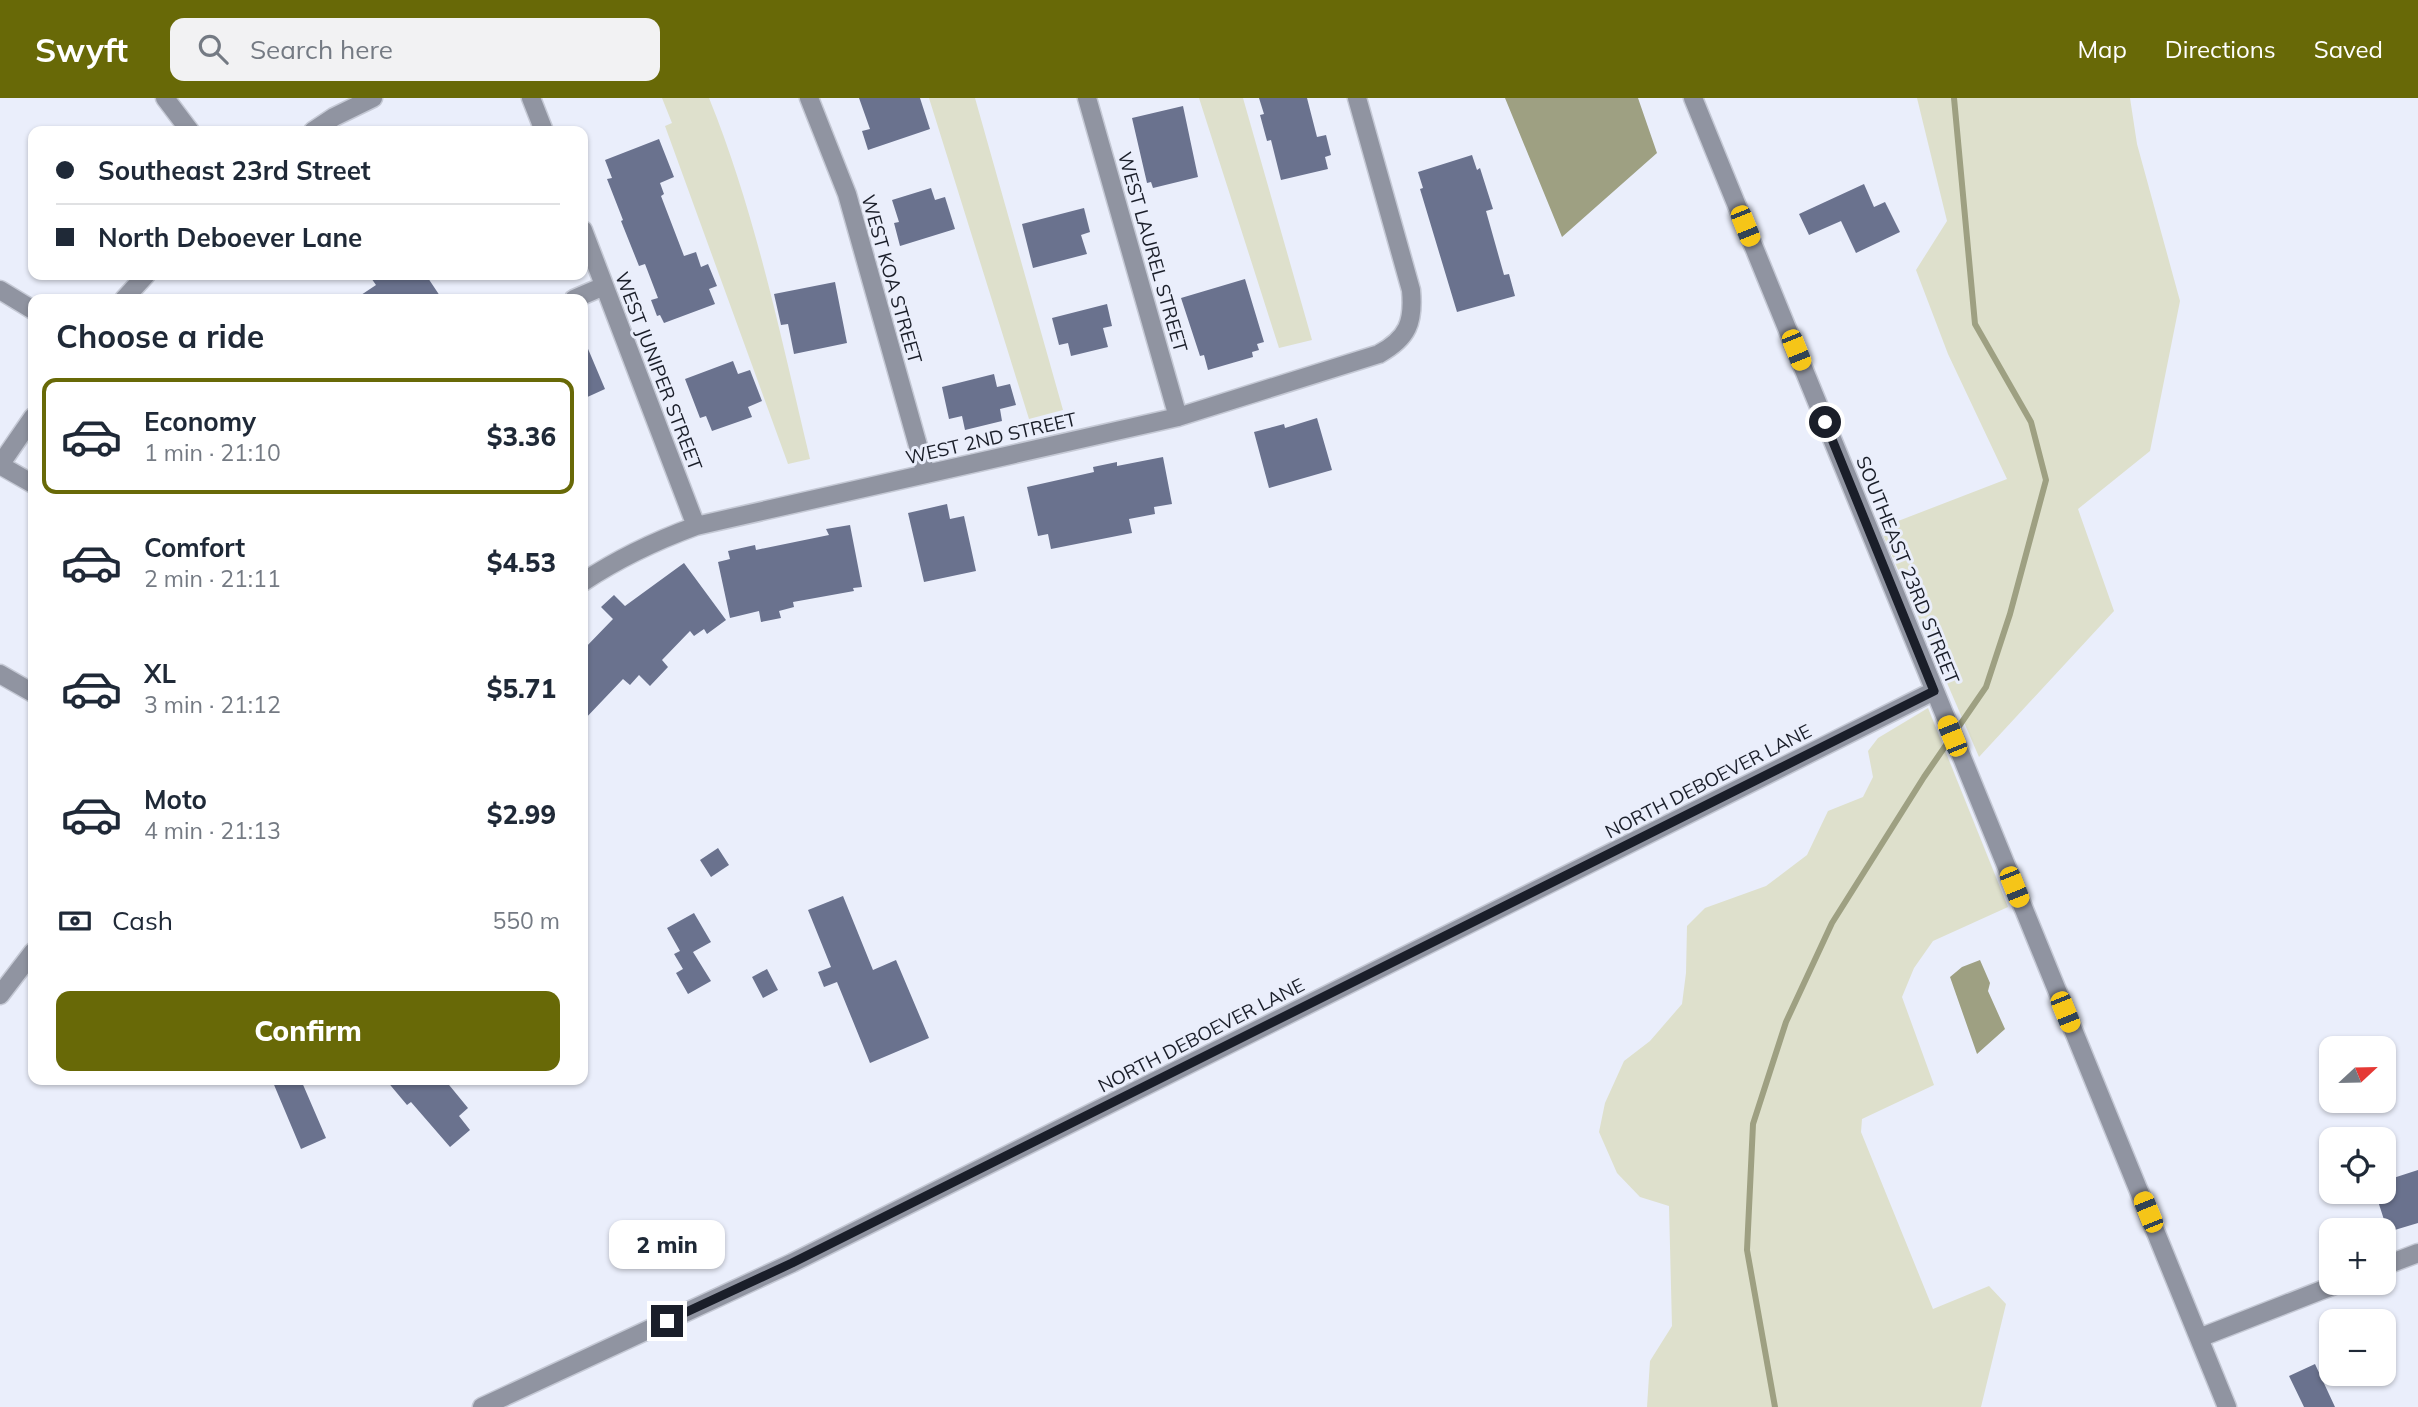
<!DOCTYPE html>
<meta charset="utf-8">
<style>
:root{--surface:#fff;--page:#f2f2f3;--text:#1f2937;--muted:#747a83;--line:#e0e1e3;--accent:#686907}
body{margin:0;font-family:Mulish,sans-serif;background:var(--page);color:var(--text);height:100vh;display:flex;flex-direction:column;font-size:26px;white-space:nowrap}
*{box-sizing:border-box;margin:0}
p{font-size:23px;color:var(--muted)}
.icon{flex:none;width:38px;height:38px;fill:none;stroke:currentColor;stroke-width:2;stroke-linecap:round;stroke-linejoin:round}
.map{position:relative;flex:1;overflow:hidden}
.sheet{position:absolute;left:28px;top:196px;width:560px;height:791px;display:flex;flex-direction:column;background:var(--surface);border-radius:14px;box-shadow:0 2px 5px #0004}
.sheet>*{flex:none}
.guide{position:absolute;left:28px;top:28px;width:560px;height:154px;border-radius:14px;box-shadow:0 2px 5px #0004;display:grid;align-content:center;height:154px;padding:0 28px;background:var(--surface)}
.needle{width:46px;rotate:68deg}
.buttons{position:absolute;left:2319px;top:938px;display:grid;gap:14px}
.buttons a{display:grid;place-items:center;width:77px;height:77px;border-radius:14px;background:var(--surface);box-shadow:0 2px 5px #0004;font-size:35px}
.end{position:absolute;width:32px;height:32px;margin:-16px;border:9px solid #1a1e29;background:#fff;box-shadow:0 0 0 4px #fff}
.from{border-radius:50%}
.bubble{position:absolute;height:49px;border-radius:14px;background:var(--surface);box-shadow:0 2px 5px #0004;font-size:23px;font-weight:800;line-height:49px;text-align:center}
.car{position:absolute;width:21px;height:42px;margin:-21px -10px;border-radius:9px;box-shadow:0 0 5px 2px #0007;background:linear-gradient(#f5c518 24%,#345 0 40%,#f5c518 0 76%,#345 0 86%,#f5c518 0)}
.guide b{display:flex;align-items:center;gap:24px;height:66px;font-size:26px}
.guide b+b{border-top:2px solid var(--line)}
.guide i{width:18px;height:18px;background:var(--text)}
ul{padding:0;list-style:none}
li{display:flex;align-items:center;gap:21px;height:116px;margin:0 14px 10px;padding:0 14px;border:4px solid transparent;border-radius:14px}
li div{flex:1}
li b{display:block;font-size:26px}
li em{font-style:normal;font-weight:800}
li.current{border-color:var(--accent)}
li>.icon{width:63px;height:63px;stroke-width:1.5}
h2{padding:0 28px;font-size:32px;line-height:84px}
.pay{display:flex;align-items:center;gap:18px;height:77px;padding:0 28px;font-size:26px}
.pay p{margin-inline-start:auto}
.primary-button{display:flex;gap:14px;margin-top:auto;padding:14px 28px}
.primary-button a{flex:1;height:80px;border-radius:14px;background:var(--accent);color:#fff;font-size:28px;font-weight:800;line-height:80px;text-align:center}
header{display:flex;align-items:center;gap:42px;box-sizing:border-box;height:98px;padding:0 35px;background:var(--accent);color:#fff}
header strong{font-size:33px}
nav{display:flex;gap:38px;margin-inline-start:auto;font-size:24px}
.search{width:490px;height:63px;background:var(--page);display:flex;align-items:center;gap:18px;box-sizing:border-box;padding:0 24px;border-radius:14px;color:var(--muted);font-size:26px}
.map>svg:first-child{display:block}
</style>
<header>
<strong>Swyft</strong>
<div class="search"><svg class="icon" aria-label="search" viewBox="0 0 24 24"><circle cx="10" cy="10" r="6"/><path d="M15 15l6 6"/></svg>Search here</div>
<nav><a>Map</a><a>Directions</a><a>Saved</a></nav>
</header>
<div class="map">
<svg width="2418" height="1309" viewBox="0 0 2418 1309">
<rect width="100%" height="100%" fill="#eaeefb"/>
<path fill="#dee0cc" d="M662,0H709C756,116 781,240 810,361L788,366L665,28L672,25Z
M929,0H975L1063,312L1029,321Z
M1199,0H1243L1312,242L1279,250Z
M1917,0H2130L2137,46L2180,203L2150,353L2078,411L2114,513L1979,659L1880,430L2007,381L1948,256L1916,172L1947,123Z
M1928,610L2008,809L1933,843L1914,870L1902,899L1934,987L1862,1021L1861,1034L1933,1211L1989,1188L2006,1206L1981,1309H1647L1650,1263L1672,1228L1669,1108L1640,1099L1617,1075L1599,1034L1605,1005L1624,963L1650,943L1682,906L1686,875L1687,828L1705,810L1766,788L1807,757L1828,713L1863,699L1873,679L1868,653L1878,640Z"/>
<path fill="#9ea082" d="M1505,0H1638L1657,55L1562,139Z
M1980,862L1990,885L1988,893L2005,931L1977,956L1950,879L1962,869Z"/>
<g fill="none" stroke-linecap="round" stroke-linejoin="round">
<path stroke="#9ea082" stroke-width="6" d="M1775,1309L1747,1152L1753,1026L1786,924L1832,825L1924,679L1986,589L2010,516L2046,382L2031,324L1975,226L1954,0"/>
</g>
<path fill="#6a728e" d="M859,0H920L930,31L868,52L862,33L870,31Z
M1259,0H1307L1317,39L1326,37L1331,57L1325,59L1328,71L1281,82L1271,42L1267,43L1260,17L1264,16Z
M1183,8L1198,79L1153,90L1151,84L1147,85L1132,20Z
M659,41L674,79L660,85L664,96L661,98L684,158L696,154L701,169L708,166L717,188L709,191L715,206L664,225L660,217L657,218L651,202L658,200L645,166L639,168L621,123L623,122L607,81L612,80L605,62Z
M1472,57L1477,72L1480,70L1493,111L1486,113L1504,177L1509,176L1515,198L1457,214L1420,91L1423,90L1418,74Z
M1864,86L1874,109L1885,104L1900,134L1856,155L1841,123L1809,137L1799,116Z
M931,90L935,102L945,99L955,131L900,148L894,125L899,124L892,102Z
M1084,110L1090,134L1081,137L1087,156L1033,170L1022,126Z
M369,177H426L442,201H355L376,187Z
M1245,181L1264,244L1257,246L1259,252L1252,254L1253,259L1208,272L1204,257L1200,258L1181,200Z
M835,184L847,245L794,256L788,226L781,227L774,196Z
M1107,206L1112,228L1103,230L1108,249L1071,258L1068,245L1059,247L1052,220Z
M583,239L605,291L583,301Z
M733,263L738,276L750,272L762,303L748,309L752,319L712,333L706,318L700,320L685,281Z
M994,276L997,289L1010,286L1016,307L1000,311L1002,323L965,332L962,318L949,321L942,289Z
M1317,320L1332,372L1269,390L1254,334L1284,326L1285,330Z
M1163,359L1172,406L1154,409L1155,416L1129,421L1132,435L1051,451L1048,436L1038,438L1027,389L1094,374L1093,369L1117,364V368Z
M947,406L950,421L964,418L976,473L924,484L908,415Z
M850,427L862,489L853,490L854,493L793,504L794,509L779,513L781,520L761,524L759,513L730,520L718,464L730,461L728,453L755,447L756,452L829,437L826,431Z
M684,465L726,522L707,536L704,531L694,538L690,533L662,562L668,569L650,588L639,577L630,587L623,581L583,623V552L613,521L601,509L614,497L625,508Z
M718,750L729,767L711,779L700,762Z
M843,798L873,872L896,862L929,940L870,965L837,884L824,889L818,874L831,869L808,812Z
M694,815L711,844L693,854L711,883L688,896L676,875L683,871L674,856L680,853L667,830Z
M767,871L778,892L763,900L752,879Z
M272,982H301L326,1040L301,1051Z
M386,982H445L468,1010L459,1018L470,1032L450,1049L411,1004L407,1007Z
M2418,1072V1125L2388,1134L2375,1094H2384V1083Z
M2315,1266L2335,1309H2304L2289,1278Z"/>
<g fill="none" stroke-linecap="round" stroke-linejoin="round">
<defs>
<path id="minor" d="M165,0L190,33
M531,0L544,33
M809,0L847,96L926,376
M1087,0L1178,319
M1693,0L2227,1309
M313,33L334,19L373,0
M583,132L696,428
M0,192L33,212
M124,201L146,177
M574,201L604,188
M0,367L33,319
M0,367L33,386
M583,484C619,460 655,443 696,428L1178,319L1379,256C1408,240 1414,224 1411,192L1357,0
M0,576L33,595
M0,897L33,854
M2384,1168L2418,1155
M2199,1240L2340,1185
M482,1309L792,1165L1934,593"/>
</defs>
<use href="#minor" stroke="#c5c9d5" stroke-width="21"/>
<use href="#minor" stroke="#9094a1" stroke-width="18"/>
</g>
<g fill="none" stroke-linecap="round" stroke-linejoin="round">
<path stroke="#1a1e29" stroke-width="9" d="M667,1223L792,1165L1934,593L1825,324"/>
</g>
<g text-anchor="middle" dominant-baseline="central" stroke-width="6" stroke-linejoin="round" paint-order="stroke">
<g font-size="19" fill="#1a1e29" stroke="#eaeefb">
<text transform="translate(1153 154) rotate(74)">WEST LAUREL STREET</text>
<text transform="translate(892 181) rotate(74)">WEST KOA STREET</text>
<text transform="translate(659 273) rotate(69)">WEST JUNIPER STREET</text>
<text transform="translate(991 340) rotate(-13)">WEST 2ND STREET</text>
<text transform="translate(1908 472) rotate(68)">SOUTHEAST 23RD STREET</text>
<text transform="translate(1708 683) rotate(-27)">NORTH DEBOEVER LANE</text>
<text transform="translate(1201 937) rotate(-27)">NORTH DEBOEVER LANE</text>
</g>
</g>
</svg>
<div class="buttons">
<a><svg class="needle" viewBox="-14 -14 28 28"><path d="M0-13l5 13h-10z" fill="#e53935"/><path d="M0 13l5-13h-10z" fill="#747a83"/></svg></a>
<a><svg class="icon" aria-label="locate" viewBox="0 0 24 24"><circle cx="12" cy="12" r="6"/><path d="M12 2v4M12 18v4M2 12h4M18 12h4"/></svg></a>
<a>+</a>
<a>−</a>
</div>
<i class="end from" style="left:1825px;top:324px"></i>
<i class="end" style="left:667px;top:1223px"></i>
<div class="bubble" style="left:609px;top:1122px;width:116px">2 min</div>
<i class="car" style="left:1745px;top:128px;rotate:158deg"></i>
<i class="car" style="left:1796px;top:252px;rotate:158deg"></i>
<i class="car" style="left:1952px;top:638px;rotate:338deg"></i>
<i class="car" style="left:2014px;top:789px;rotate:158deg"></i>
<i class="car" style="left:2065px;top:914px;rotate:158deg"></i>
<i class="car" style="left:2148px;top:1114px;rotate:338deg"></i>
<div class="guide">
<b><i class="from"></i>Southeast 23rd Street</b>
<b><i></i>North Deboever Lane</b>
</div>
<section class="sheet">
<h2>Choose a ride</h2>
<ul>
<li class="current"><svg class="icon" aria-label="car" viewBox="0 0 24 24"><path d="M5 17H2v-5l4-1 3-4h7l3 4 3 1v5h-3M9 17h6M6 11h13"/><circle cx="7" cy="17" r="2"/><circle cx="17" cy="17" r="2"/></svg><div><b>Economy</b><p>1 min · 21:10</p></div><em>$3.36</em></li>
<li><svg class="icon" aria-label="car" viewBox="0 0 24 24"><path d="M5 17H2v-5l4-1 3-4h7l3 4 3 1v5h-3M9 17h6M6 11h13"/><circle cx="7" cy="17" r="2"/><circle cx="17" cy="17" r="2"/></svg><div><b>Comfort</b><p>2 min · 21:11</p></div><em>$4.53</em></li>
<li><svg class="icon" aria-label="car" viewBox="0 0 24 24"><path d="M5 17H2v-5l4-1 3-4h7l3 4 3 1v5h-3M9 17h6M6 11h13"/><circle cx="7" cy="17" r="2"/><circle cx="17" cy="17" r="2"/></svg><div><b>XL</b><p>3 min · 21:12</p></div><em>$5.71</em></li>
<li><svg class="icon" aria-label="car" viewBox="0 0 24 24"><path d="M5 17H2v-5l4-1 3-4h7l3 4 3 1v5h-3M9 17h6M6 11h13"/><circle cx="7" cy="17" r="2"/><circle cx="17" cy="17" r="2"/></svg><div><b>Moto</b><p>4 min · 21:13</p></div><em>$2.99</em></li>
</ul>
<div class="pay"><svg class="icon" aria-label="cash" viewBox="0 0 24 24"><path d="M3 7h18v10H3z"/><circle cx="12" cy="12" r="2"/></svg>Cash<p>550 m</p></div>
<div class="primary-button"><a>Confirm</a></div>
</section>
</div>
